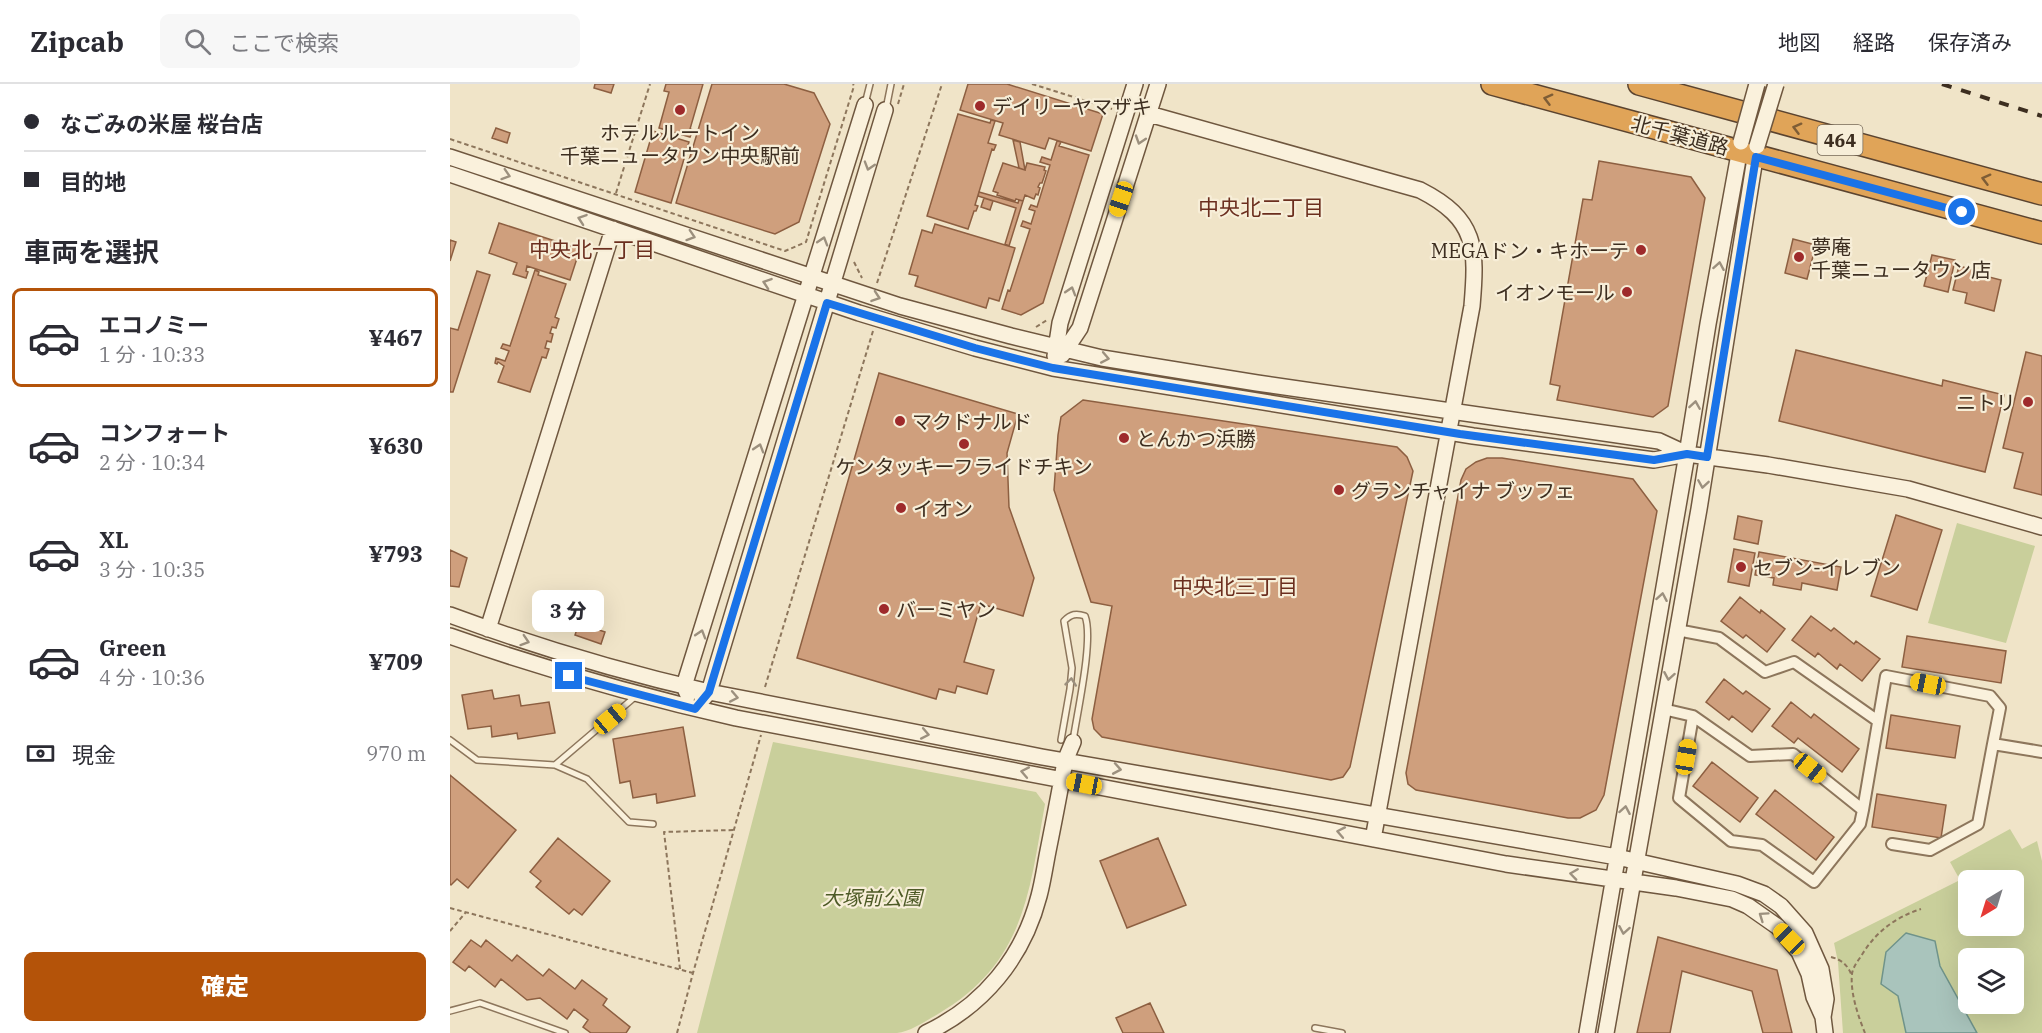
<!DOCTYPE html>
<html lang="ja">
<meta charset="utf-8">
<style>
:root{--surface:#fff;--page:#f7f7f7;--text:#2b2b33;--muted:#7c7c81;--line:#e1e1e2;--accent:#b45309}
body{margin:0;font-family:"IBM Plex Serif","Noto Sans JP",serif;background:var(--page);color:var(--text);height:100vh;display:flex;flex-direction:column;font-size:22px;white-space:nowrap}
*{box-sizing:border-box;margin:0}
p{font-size:20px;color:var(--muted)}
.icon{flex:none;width:33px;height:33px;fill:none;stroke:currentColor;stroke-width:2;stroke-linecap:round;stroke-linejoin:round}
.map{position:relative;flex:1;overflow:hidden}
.side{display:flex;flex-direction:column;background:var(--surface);width:450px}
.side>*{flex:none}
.hud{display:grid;align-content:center;height:132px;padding:0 24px;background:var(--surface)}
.needle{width:39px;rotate:218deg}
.tools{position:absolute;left:1508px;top:786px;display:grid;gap:12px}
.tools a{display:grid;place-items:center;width:66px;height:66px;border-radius:9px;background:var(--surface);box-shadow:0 6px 24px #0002;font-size:30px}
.end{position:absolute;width:27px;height:27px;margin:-14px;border:8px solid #1a73e8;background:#fff;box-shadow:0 0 0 3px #fff}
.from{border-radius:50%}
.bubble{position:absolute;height:42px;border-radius:9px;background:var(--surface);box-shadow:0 6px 24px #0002;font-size:20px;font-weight:800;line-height:42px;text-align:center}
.car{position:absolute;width:18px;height:36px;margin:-18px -9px;border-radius:8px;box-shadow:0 0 4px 2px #0007;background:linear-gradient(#f5c518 24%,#345 0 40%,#f5c518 0 76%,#345 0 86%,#f5c518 0)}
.hud b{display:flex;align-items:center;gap:21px;height:57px;font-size:22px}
.hud b+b{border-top:2px solid var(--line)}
.hud i{width:15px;height:15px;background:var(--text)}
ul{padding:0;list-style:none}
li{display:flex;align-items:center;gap:18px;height:99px;margin:0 12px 9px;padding:0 12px;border:3px solid transparent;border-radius:9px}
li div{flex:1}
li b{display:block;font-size:22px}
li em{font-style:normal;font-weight:800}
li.selected{border-color:var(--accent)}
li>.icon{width:54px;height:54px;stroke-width:1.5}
h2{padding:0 24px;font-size:27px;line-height:72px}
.pay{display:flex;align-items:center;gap:15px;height:66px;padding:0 24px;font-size:22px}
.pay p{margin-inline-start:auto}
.button{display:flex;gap:12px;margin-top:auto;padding:12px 24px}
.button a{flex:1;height:69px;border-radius:9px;background:var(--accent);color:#fff;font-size:24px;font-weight:800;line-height:69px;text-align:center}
header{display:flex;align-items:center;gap:36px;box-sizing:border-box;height:84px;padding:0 30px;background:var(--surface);border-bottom:2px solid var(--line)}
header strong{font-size:28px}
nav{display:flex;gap:33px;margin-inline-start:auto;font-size:21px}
.search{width:420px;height:54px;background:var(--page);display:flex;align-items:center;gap:15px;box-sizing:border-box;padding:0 21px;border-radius:9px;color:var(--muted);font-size:22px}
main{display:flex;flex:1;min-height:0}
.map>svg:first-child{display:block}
</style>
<header>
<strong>Zipcab</strong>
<div class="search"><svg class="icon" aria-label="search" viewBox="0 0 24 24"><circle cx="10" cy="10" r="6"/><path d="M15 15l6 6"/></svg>ここで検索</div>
<nav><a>地図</a><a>経路</a><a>保存済み</a></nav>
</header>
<main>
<section class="side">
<div class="hud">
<b><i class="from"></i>なごみの米屋 桜台店</b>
<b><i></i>目的地</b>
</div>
<h2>車両を選択</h2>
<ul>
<li class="selected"><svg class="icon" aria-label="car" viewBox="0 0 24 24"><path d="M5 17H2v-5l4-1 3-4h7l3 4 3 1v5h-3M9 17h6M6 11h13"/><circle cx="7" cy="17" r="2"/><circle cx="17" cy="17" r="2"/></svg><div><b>エコノミー</b><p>1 分 · 10:33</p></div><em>¥467</em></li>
<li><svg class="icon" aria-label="car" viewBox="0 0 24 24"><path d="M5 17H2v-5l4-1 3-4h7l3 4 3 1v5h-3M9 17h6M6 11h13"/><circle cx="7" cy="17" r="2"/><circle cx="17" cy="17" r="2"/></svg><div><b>コンフォート</b><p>2 分 · 10:34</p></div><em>¥630</em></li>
<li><svg class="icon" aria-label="car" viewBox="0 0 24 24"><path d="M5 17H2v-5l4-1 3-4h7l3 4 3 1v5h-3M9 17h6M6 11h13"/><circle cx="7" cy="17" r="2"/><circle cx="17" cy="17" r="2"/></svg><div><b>XL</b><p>3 分 · 10:35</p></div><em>¥793</em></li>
<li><svg class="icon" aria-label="car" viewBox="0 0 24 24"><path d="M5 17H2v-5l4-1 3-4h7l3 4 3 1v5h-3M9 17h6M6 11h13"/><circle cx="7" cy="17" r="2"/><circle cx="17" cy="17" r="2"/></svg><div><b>Green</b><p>4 分 · 10:36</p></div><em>¥709</em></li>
</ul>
<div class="pay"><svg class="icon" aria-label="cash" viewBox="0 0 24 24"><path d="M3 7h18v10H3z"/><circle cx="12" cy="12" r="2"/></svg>現金<p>970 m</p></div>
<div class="button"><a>確定</a></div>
</section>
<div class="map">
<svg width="1592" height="949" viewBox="0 0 1592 949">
<rect width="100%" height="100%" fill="#f0e4c8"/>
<path fill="#c9cf9b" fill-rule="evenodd" d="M1507,439L1585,462L1556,559L1478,539Z
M323,658L586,708L595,720C579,809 575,879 488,930C477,936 460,948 447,949C427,949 405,949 384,949C338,949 293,949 247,949Z
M1560,745L1572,765L1587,757L1592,777V949H1393L1388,878L1384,859L1510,796L1500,778ZM1518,796H1563V842H1518ZM1518,874H1563V920H1518Z"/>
<path fill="#a9c4bc" stroke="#6f938a" stroke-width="1.5" d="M1456,849L1485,857L1490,882L1527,949H1456L1448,912L1431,900L1436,868Z"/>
<path fill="#cf9f7d" stroke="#8d5f41" stroke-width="1.5" d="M145,0H164L161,9L144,4Z
M216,0H253L240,45L243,46L240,53L209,44L219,8L214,7Z
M262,0H334L364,9L380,40L349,138L325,150L226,119Z
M518,0H557L653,30L641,67L599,54L595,65L549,51L553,39L510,26Z
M508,30L540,39L541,36L545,37L538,59L546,61L544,66L542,65L525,121L528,122L526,127H524L518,145L477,132Z
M46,44L60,49L57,59L42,54Z
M203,47L239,58L221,119L185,108Z
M563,56L570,58L575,86L569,84Z
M607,57L611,58L609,62L639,71L593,219L571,231L552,225L558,206L560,207L580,145L571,142L573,137L581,140L585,127L579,125L581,121L587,123L600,81L590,78L592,73L601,76Z
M1149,77L1241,93L1255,114L1218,322L1203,333L1107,316L1110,302L1100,300L1133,115L1142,116Z
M553,79L575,86L577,79L595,83L594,86L596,87L592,99H590L588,103L590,104L588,111L586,110L584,115L575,111L573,117L566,115L565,117L547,111L548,109L543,107Z
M529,108L568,119L569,116L573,117L559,162L555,160L566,124L528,112Z
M534,114L543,117L540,126L531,123Z
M49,139L130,165L120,196L77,182L76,187L78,188L76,194L63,190L67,179L39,169Z
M485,140L565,164L549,217L539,214L536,224L465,202L468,192L459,190L472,146L482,149Z
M1343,155L1366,161L1357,195L1335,189Z
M0,156L6,158L0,177Z
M1482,171L1505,176L1498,208L1474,202Z
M1509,182L1535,189V192L1551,196L1544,227L1515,219L1517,209L1503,206Z
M85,186L89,188L88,191L116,200L105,233L109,235L106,244L102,243L100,249L103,250L101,258L97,257L95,264L99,265L96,274L92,273L80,308L48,298L54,282L48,278L47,280L45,279L46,274L55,277L59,267L51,264L53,260L60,262Z
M27,187L40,191L3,308H0V244L8,246Z
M1346,266L1492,302L1493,296L1554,311L1535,388L1329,337Z
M1576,268L1592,272V411L1564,404L1573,369L1553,364Z
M429,289L568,330L557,369L559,423L584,494L573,532L531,520L514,578L544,586L537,610L507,602L505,609L489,605L486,615L347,574Z
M633,316L947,363L957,373L963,387L900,683L893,693L881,696L652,653L644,645L642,635L662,522L641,518L604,406L608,351L611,333Z
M1037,374H1052L1183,395L1207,427L1154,711L1146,726L1130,734H1118L966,706L958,700L956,689L1011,396L1016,385L1026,378Z
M1446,431L1492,446L1467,526L1421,512Z
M1288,432L1312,437L1308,460L1284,455Z
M1284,465L1305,469L1299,502L1278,498Z
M0,466L17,474L9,503L0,502Z
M1309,468L1391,483L1387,506L1352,499L1351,506L1323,501L1324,494L1305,491Z
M1290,513L1310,529L1311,526L1335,545L1317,568L1296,551L1293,554L1271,537Z
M1361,532L1381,547L1384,544L1404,560L1406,557L1430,575L1412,597L1390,580L1387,585L1368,569L1365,573L1342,556Z
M129,539L155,548L151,560L125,551Z
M1457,552L1556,567L1551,599L1452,583Z
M1274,595L1293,610L1296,607L1320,625L1302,648L1282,632L1279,636L1256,618Z
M42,606L44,615L69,611L71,622L99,618L105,649L68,655L67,649L42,653L41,642L18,645L12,611Z
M1341,618L1361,634L1364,630L1409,665L1392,688L1348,654L1344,659L1322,642Z
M1441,631L1510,642L1505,674L1436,664Z
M233,643L245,712L207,719L206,710L183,714L180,697L170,699L163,655Z
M1262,678L1308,714L1290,738L1243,702Z
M0,691L66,746L18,804L7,795L1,801L0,800Z
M1325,706L1384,753L1366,776L1306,730Z
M1427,710L1496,721L1491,754L1422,743Z
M108,754L160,797L132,831L124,825L119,830L86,803L91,797L80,788Z
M708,754L736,821L677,844L650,777Z
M1208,853L1327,886L1342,949H1313L1302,907L1232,887L1220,949H1187Z
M21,856L31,863L36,856L62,877L67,871L93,892L99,885L125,905L132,896L157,915L153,921L180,943L176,949H141L133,943L138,936L124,925L117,935L90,914L77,916L51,895L45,903L19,882L15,887L3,878Z
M700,919L714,949H673L666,934Z"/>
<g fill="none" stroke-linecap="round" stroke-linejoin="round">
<defs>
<path id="lane" d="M415,20L420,0
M436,25L441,0
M0,656L27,676L105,681L186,612
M611,656L620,605L622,584L614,537C621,530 626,529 635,532C644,555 627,629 623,657
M105,681L137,695L179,738L203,740
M0,927L30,919L115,949
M865,944L892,949"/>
<path id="street" d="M1227,546L1269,554L1315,588L1344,578L1428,637
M1213,625L1243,632
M1413,726L1343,670L1300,672L1243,632L1229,714L1281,757L1312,761L1364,798L1410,740L1413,726L1436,592L1540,612L1550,624L1543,660
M1442,760L1480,766L1528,740L1543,660L1592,668"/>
<path id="secondary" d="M699,30L970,106C1027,135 1027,164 1022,222L923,755
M0,73L450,222L561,252L652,274L807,299L1209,357L1237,370L1318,381L1458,405L1592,443
M0,90L409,229L525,264L603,284L1023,352L1204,376L1237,370
M612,271L630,244L708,0
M605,272L610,239L685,0
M0,531C84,562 171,588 259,608L592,673L1167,773L1287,800L1314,810L1331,822L1355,849L1371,885L1376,915L1373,933
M38,545L163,145
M0,552C94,585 189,612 286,634L1056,780L1226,804L1282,815L1298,822L1328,843L1349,868L1359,890L1364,913L1373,933L1375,949
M238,611L234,602L415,21
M252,616L259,608L435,26
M476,949C533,922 573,874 589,812C593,797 595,782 598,767C604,737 610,707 615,677L623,658
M1137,949L1237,370L1258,240L1291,59
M1156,949L1249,425L1307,62"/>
<path id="highway" d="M1042,0L1592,149
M1189,0L1592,110"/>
</defs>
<use href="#lane" stroke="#8d765c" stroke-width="8"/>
<use href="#street" stroke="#8d765c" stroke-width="14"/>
<use href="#secondary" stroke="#6f573f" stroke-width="18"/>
<use href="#highway" stroke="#5b4430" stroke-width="24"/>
<path stroke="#8d765c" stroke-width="2" stroke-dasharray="4.5 3" stroke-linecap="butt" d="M582,0L662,25
M448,20L454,0
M0,55L335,167L356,158L404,2L403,0
M166,109L200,0
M404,178L412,194
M427,199L492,0
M586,243L597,236
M315,603L423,247
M0,824L243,889
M0,847L16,828
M1381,873C1393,876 1398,882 1402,892
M230,885L214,748L283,746
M227,949L243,889L311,651
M1415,949C1408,932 1400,908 1402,890C1403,882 1409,876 1413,869C1427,847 1446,833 1471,825"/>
<use href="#lane" stroke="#faf1dc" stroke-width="5"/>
<use href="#street" stroke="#faf1dc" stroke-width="10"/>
<use href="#secondary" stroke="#faf1dc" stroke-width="15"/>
<use href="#highway" stroke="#e0a458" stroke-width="21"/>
<path stroke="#3d2e20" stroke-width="4" stroke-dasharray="10 10" stroke-linecap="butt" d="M1492,0L1592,32"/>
<defs>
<path id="secondary-bridge" d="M1291,58L1307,0
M1307,62L1326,0"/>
</defs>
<use href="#secondary-bridge" stroke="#6f573f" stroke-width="18" stroke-linecap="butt"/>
<use href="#secondary-bridge" stroke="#faf1dc" stroke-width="15"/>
</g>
<defs><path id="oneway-chevron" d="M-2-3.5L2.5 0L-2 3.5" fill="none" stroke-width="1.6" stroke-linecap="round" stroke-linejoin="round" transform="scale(1.5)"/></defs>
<g stroke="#7e5d36">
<use href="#oneway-chevron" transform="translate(1098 15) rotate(-165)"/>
<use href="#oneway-chevron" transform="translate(1347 44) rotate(-165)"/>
<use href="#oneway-chevron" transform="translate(1536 95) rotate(-165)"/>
</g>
<g stroke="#9c907e">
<use href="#oneway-chevron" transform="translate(690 56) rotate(108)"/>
<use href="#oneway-chevron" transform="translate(419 82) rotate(107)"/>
<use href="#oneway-chevron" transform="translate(56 91) rotate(18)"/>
<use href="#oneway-chevron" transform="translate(132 135) rotate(-161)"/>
<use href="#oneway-chevron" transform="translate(241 152) rotate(18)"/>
<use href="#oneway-chevron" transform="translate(373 157) rotate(-73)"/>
<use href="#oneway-chevron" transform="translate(1269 182) rotate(-80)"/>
<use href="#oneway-chevron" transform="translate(317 199) rotate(-161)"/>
<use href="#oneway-chevron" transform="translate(621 207) rotate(-73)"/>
<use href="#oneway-chevron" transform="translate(426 213) rotate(19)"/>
<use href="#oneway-chevron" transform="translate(655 274) rotate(11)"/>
<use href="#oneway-chevron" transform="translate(1245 321) rotate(-81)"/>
<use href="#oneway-chevron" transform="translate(309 364) rotate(-73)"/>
<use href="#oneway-chevron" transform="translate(1253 400) rotate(99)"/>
<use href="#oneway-chevron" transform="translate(1212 513) rotate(-80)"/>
<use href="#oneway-chevron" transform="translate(251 550) rotate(-73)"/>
<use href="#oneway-chevron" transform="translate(75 557) rotate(18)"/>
<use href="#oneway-chevron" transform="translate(1219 592) rotate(100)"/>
<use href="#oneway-chevron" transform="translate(621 598) rotate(-84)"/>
<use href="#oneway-chevron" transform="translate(284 613) rotate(11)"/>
<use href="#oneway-chevron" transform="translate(475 650) rotate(11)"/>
<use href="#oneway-chevron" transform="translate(667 685) rotate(10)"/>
<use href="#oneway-chevron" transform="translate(575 688) rotate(-169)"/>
<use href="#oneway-chevron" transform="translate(1175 726) rotate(-80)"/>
<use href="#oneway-chevron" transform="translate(891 748) rotate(-169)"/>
<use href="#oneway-chevron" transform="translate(1124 790) rotate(-172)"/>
<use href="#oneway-chevron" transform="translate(1313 832) rotate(-145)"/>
<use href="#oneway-chevron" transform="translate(1174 846) rotate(100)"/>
</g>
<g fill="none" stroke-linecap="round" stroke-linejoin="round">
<path stroke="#1a73e8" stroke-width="8" d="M119,592L245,625L259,608L377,219L525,264L603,284L1010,350L1204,376L1237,370L1257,373L1306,73L1512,128"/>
</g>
<g fill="#9e2a2b" stroke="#f7eed8" stroke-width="2">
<circle cx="530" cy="22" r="6"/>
<circle cx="230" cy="26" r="6"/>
<circle cx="1191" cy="166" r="6"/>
<circle cx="1349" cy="173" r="6"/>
<circle cx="1177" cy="208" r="6"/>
<circle cx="1578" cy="318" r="6"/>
<circle cx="450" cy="337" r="6"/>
<circle cx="674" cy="354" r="6"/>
<circle cx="514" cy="360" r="6"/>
<circle cx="889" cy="406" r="6"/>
<circle cx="451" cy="424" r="6"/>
<circle cx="1291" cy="483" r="6"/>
<circle cx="434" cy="525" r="6"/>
</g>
<g text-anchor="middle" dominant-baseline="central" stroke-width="4.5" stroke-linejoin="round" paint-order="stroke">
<rect fill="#f7eed8" stroke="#756857" stroke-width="1.5" x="1367.5" y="41" width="45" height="30" rx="4.5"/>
<g font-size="18" font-weight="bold" fill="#3d2e20">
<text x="1390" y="56">464</text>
</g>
<g font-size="20" fill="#3d2e20" stroke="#f7eed8" text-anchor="start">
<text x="542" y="22">デイリーヤマザキ</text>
<text x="230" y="48" text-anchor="middle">ホテルルートイン<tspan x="230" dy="23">千葉ニュータウン中央駅前</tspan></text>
<text x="1361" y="162">夢庵<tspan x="1361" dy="23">千葉ニュータウン店</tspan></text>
<text x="1179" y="166" text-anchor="end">MEGAドン・キホーテ</text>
<text x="1165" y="208" text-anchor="end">イオンモール</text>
<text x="1566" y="318" text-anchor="end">ニトリ</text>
<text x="462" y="337">マクドナルド</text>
<text x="686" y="354">とんかつ浜勝</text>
<text x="514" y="382" text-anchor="middle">ケンタッキーフライドチキン</text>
<text x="901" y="406">グランチャイナ ブッフェ</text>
<text x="463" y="424">イオン</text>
<text x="1303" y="483">セブン-イレブン</text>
<text x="446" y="525">バーミヤン</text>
</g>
<g font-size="20" fill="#3d2e20" stroke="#f7eed8">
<text transform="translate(1230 51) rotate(15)">北千葉道路</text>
</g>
<g font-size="20" font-style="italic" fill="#4d5a26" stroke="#f7eed8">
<text x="422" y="813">大塚前公園</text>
</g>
<g font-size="21" fill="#6b2e1e" stroke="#f7eed8">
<text x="811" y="123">中央北二丁目</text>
<text x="142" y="165">中央北一丁目</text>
<text x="785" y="502">中央北三丁目</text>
</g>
</g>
</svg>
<div class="tools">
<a><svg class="needle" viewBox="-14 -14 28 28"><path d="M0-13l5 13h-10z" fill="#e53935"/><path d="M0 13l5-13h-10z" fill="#7c7c81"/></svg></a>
<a><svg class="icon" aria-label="layers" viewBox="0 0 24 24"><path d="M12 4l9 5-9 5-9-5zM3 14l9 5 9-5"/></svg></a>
</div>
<i class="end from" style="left:1512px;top:128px"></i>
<i class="end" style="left:119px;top:592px"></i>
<div class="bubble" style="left:82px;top:506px;width:72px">3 分</div>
<i class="car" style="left:671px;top:115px;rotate:198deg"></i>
<i class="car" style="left:1478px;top:600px;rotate:281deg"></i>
<i class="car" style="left:160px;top:635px;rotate:50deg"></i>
<i class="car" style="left:1236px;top:673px;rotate:10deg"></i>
<i class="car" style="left:1360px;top:684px;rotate:129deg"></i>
<i class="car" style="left:634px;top:700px;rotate:281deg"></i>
<i class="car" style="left:1339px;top:855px;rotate:315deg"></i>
</div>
</main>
